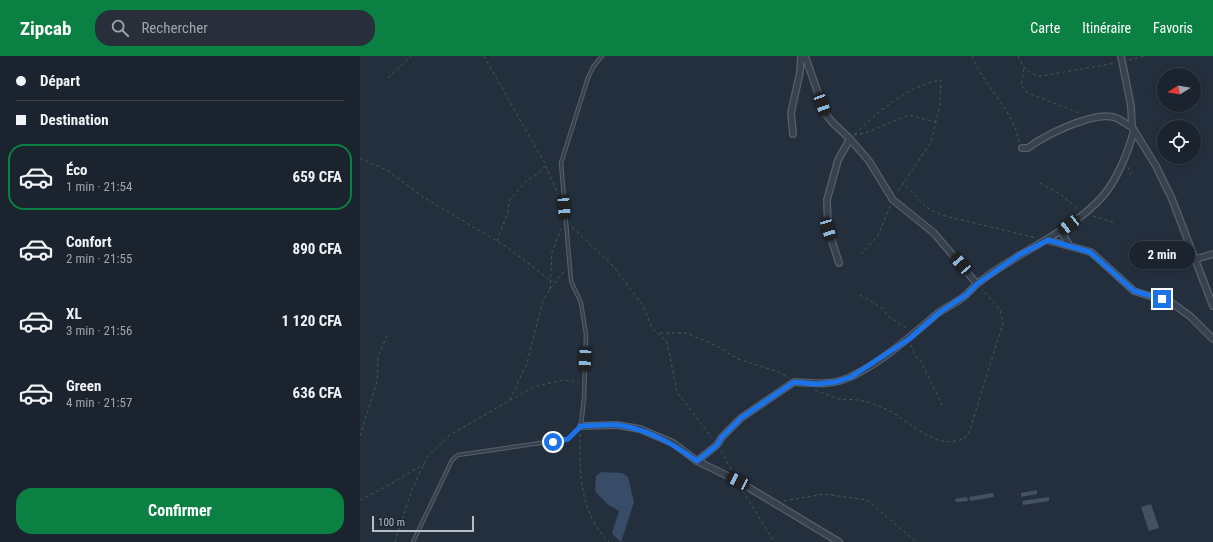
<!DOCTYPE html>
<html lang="fr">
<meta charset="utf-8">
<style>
:root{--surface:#1b232e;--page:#282f3a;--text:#f1f3f6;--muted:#a0a4aa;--line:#39404a;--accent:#0b8043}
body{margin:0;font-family:"Roboto Condensed",sans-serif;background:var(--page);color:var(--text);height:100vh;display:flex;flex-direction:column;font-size:15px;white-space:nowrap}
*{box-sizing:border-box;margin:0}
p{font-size:13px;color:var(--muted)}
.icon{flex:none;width:22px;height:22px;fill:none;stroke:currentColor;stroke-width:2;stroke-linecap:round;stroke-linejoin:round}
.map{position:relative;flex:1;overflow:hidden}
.panel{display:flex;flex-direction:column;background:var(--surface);width:360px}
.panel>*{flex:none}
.top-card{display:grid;align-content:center;height:88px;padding:0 16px;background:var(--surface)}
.needle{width:26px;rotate:259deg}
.fabs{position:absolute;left:797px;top:12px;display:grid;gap:8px}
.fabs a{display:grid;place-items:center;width:44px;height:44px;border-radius:50%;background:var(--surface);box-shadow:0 2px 10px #0003,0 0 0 1px var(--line);font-size:20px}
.scale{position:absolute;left:12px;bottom:10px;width:102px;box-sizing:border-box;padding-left:4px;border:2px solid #b4bcc9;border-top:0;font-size:11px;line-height:14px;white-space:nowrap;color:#b4bcc9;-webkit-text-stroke:3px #1d2633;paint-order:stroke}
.end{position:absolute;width:18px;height:18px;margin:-9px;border:5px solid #1a73e8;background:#fff;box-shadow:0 0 0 2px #fff}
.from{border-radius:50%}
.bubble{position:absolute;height:28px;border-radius:14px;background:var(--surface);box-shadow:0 2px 10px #0003,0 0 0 1px var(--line);font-size:13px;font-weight:700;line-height:28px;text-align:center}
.car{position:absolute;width:12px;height:24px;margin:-12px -6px;border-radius:5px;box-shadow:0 0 3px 1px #0007;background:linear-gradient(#222 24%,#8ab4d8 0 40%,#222 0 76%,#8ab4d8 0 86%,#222 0)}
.top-card b{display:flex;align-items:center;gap:14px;height:38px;font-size:15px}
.top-card b+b{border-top:1px solid var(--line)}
.top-card i{width:10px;height:10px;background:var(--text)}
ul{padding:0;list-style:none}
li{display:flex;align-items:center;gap:12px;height:66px;margin:0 8px 6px;padding:0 8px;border:2px solid transparent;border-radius:16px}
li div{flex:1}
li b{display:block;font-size:15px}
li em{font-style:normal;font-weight:700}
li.on{border-color:var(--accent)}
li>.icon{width:36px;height:36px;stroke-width:1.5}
.button{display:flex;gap:8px;margin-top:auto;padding:8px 16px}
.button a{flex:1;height:46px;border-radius:16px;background:var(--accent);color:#fff;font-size:16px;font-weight:700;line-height:46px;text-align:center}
header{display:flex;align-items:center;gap:24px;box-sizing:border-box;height:56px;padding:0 20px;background:var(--accent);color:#fff}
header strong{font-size:19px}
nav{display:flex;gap:22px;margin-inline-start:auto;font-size:14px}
.search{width:280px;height:36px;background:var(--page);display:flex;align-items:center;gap:10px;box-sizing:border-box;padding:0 14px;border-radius:16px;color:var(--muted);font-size:15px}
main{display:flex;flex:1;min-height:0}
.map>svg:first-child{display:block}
</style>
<header>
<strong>Zipcab</strong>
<div class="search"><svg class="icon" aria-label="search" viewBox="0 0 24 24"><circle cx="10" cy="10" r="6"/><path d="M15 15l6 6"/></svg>Rechercher</div>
<nav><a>Carte</a><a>Itinéraire</a><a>Favoris</a></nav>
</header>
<main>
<section class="panel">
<div class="top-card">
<b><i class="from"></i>Départ</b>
<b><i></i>Destination</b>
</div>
<ul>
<li class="on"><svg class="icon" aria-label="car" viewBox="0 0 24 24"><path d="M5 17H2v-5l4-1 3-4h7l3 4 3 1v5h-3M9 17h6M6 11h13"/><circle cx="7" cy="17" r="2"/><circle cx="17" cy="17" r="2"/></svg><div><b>Éco</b><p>1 min · 21:54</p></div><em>659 CFA</em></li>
<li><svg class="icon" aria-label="car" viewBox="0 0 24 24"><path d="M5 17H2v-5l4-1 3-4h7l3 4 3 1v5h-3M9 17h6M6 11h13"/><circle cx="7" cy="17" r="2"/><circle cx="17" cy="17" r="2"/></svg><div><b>Confort</b><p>2 min · 21:55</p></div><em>890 CFA</em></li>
<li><svg class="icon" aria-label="car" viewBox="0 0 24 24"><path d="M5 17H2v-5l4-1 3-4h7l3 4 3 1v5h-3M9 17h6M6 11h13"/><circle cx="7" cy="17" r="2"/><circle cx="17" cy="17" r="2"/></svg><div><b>XL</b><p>3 min · 21:56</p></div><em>1 120 CFA</em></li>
<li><svg class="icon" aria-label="car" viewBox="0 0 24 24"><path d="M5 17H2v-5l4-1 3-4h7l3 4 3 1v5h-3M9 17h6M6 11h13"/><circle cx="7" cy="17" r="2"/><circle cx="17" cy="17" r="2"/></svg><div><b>Green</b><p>4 min · 21:57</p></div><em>636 CFA</em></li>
</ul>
<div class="button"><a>Confirmer</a></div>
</section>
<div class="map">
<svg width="853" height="486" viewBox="0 0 853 486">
<rect width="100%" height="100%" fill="#242f3e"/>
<path fill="#394c67" d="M241,416L262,417L268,421L274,446L261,486L252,477L259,455L247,448L235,435L236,420Z"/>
<path fill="#455162" d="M677,434V438L661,441V437Z
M633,437L634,441L610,445L609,441Z
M607,441L608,445L596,446L595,443Z
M689,441V445L663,449L662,445Z
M791,448L799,472L789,475L781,451Z"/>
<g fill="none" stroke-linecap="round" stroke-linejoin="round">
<defs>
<path id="service" d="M53,486L92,404L98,399L208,383L221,370L224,342L226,279L221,247L211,225L201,107L228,22L233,11L242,0"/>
<path id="minor" d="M445,0L465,57L472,66L490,83L509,105L533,144L574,177L617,228
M761,0L771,50L772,71L796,110L812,143L853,250
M433,78L431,57L440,16L441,0
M662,92H668C685,79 732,56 753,61C760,62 766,69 772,71
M701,175L709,189
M687,184L731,196L774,235L812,247L831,261L853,283
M836,203L853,198
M479,207L468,173L467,144L478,104L490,83
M221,370L257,369L280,373L313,387L337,405L378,425L479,486
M337,405L357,389L362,381L381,362L434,326C453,327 472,330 490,321C521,307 552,279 578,257C585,252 592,249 599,244C606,240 611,233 617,228C657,195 708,179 743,140C757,124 769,94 774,74"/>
</defs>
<use href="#service" stroke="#565f6c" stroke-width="4.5"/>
<use href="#minor" stroke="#565f6c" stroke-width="8"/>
<path stroke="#44595c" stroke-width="1" stroke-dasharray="3 3" stroke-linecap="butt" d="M124,0L184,106L198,138
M612,0C624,31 653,52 659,86
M658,0C663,11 668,19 681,20L756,7
M769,4L786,0
M664,13L661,29L668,37L722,58
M28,22L51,0
M495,78C519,55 547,30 581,24L580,49L571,86L537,137
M494,79L505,77L549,59L576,66
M0,102L28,115L63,141L147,191L190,224
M768,111L771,119
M542,126L566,151L581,159L677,182
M680,127L700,138L719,154
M733,160L755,167
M212,171L253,210L283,250L292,272L307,286L317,336L352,382
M137,185L148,156L149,145L166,125L179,117L185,110
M501,198L518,180L530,150
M190,233L192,196L201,173
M500,239L522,252L529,261L548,273
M300,277H327L357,290L378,303L419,316L429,322
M551,289L555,300L561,305L582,349
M455,334C463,337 470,340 478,343C484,344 491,343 497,344C506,345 517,349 526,353C551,365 578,399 608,380L643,267L640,254L622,233
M150,344L167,307L182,247L190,233L205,214
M220,378C219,415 220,459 249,486
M0,380L17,326L18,300L28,278
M361,395L372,415
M383,435L414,486
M0,444L29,429L64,408
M424,445L464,438L507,444L556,486
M35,486L52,433L68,400L90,379L173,331L203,324L219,326"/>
<use href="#service" stroke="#38414e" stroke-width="2.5"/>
<use href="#minor" stroke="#38414e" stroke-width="5.5"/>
</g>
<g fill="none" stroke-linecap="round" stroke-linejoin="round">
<path stroke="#1a73e8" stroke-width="5" d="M193,386L208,383L221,370C233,370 246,368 258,369C288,373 313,388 337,405L357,389L362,381L381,362L434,326L456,328L476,326L491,321L549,283L580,256L606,239L617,228L659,199L688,184L730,196L774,235L802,243"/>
</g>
</svg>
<div class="fabs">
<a><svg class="needle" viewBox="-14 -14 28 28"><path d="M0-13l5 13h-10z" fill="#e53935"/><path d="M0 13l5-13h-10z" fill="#a0a4aa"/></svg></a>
<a><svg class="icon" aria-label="locate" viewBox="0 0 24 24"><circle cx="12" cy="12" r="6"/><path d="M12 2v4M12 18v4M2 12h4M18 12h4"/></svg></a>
</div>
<div class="scale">100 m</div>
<i class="end from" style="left:193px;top:386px"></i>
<i class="end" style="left:802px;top:243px"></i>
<div class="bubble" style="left:769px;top:185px;width:66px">2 min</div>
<i class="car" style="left:462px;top:48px;rotate:160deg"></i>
<i class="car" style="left:204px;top:151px;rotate:176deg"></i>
<i class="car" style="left:709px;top:169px;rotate:232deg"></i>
<i class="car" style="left:468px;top:173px;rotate:163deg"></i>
<i class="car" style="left:601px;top:208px;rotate:319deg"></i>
<i class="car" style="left:225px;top:303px;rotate:183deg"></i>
<i class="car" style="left:378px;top:425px;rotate:296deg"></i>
</div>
</main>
